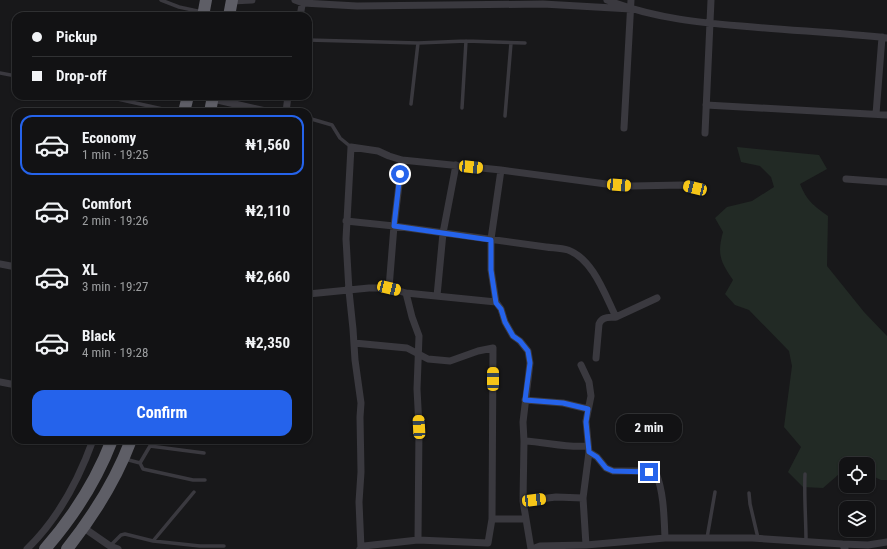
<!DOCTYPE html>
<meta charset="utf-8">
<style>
:root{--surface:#121214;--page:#1b1b1d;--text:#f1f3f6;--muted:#9c9ea0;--line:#313234;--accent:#2563eb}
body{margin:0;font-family:"Roboto Condensed",sans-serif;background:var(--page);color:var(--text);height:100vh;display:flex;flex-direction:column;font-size:15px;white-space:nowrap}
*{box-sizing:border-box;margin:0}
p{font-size:13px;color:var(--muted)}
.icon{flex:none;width:22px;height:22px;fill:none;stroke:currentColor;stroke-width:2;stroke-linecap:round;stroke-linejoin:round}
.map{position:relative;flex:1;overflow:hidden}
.panel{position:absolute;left:12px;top:108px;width:300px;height:336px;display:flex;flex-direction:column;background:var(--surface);border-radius:12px;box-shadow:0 1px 3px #0004,0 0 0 1px var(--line)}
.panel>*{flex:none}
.banner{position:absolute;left:12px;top:12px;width:300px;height:88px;border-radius:12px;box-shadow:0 1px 3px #0004,0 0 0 1px var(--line);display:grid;align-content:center;height:88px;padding:0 20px;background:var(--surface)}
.controls{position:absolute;left:839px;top:457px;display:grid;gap:8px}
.controls a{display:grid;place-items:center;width:36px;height:36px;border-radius:8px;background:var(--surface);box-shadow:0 1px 3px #0004,0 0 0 1px var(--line);font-size:20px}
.end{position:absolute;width:18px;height:18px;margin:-9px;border:5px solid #2563eb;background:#fff;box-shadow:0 0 0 2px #fff}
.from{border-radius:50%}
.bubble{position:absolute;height:28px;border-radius:12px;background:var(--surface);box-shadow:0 1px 3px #0004,0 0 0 1px var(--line);font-size:13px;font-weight:700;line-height:28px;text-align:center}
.car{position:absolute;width:12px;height:24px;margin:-12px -6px;border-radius:5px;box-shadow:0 0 3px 1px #0007;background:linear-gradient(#f5c518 24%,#345 0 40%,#f5c518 0 76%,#345 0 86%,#f5c518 0)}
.banner b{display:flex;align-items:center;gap:14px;height:38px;font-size:15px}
.banner b+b{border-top:1px solid var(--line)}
.banner i{width:10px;height:10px;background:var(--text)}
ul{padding:7px 0 0;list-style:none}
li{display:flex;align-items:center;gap:12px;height:60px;margin:0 8px 6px;padding:0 12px;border:2px solid transparent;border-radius:12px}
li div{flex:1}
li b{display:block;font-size:15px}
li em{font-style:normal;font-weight:700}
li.selected{border-color:var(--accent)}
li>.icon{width:36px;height:36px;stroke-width:1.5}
.primary-button{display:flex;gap:8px;margin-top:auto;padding:8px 20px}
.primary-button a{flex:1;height:46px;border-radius:12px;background:var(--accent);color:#fff;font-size:16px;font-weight:700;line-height:46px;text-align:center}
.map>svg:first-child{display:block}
</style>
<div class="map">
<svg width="887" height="549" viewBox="0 0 887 549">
<rect width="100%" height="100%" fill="#18181a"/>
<path fill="#222a25" d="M737,147L819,155L827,169L800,184C807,201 813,205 828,216L827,266L864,312L887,336V480H881L868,474V464H846V468L823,488L803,487L788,472L801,447L784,427L792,366L789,351L749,310L735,305L725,294L733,280C720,261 717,254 723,232L715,218L727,207L752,201L774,187L771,177L760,166L741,162Z"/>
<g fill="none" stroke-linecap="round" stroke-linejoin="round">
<path stroke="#3a393f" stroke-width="3.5" d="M161,0L179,7L202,12
M308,40L418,43L466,41L525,43
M0,73L16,76
M104,96L176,112
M411,104L418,43
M462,108L466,41
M505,116L511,43
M308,118L332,125L340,138L351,147
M308,325V334
M125,459L140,463L150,446L204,453
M140,463L143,469L193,480H205
M805,474C804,497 806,519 806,541
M749,493L750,504L758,538
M707,538L715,492
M153,541L194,492
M110,546L121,535L125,534L153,541L200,546H224"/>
<path stroke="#3a393f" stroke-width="7" d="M295,0L303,3L357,6L543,4L631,9
M607,0C655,19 703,23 753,27C798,31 843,33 887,38
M232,1L252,0
M300,16L303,0
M213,99L270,112
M706,105L887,115
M286,112L288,96
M876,114L882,37
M624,128L631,0
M705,133L711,0
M846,179L887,182
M346,221L394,226L546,247C553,248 561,248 568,250C593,259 605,295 616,317C609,318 602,316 599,324L596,358
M0,264L16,267
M389,288L394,226L402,160
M406,293L412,317L419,336L417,389L419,427L418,540
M308,294L369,288H389L406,293L496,302L501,309L505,322L513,336L520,341L528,351L530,363L523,422L524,441L523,501L531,549
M437,296L443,233L456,165
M496,302L491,270V239L501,170
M616,317L657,298
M354,343L407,348L428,359L450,361L478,351L493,348L492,519
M581,365L589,382L591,396L586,421L589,452L583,498L586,545
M0,382L16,385
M525,400L563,403L588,409
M524,441C547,442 565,448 588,446
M589,452L597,457L606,468L613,471H643L656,473C664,493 664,517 665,538
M523,501L556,497L583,498
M84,528L110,546L118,549
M842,544L868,545L887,542
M361,548L359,502L361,472L360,417L361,403L355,360L353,329L349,291L346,239L351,147L378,151L389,156L402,160L501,170L606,184L632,186L682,185L695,187
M27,549C57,520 79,479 93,440
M360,549L364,546L418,540L488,543L492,519H525
M532,549L540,546L586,545L665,538H752L842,544L845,549"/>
<path stroke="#5e5e66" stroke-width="12" d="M203,16L206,0
M229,16L232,0
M184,112L188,96
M210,112L213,96
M45,549C73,517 97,479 112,440
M67,549C94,515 116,480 131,440"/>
</g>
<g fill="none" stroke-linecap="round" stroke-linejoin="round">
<path stroke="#2563eb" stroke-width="5" d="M400,174L394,226L491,240V270L496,303L501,309L505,322L513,336L520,341L528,351L530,363L525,400L563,403L588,409L586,422L589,452L597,457L606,468L613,471L649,472"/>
</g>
</svg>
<div class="controls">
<a><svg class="icon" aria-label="locate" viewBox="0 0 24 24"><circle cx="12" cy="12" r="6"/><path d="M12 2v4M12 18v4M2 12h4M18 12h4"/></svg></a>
<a><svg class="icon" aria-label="layers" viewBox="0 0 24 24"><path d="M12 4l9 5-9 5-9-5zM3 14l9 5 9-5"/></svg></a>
</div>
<i class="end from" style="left:400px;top:174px"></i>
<i class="end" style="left:649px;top:472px"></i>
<div class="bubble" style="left:616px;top:414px;width:66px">2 min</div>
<i class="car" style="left:471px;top:167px;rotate:96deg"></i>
<i class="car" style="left:619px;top:185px;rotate:94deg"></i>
<i class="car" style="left:695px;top:188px;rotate:284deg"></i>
<i class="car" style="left:389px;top:288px;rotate:104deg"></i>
<i class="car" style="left:493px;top:379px;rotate:0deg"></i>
<i class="car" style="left:419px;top:427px;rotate:357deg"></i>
<i class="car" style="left:534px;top:500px;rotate:83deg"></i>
<div class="banner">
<b><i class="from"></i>Pickup</b>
<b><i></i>Drop-off</b>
</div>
<section class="panel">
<ul>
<li class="selected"><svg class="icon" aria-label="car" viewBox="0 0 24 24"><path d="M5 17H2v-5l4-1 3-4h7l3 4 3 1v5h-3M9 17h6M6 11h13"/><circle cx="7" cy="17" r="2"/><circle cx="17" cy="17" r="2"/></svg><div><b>Economy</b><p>1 min · 19:25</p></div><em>₦1,560</em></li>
<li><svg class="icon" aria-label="car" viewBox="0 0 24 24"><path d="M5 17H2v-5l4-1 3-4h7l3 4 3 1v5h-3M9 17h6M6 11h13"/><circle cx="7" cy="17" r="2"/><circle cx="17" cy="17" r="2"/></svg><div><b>Comfort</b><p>2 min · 19:26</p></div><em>₦2,110</em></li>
<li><svg class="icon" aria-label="car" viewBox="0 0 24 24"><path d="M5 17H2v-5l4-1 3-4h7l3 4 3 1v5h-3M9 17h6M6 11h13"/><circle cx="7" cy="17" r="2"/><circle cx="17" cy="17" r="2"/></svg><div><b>XL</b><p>3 min · 19:27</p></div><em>₦2,660</em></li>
<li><svg class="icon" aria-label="car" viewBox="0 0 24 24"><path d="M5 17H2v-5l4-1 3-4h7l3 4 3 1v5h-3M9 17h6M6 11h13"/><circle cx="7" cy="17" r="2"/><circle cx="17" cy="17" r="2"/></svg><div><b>Black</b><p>4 min · 19:28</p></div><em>₦2,350</em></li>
</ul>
<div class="primary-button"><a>Confirm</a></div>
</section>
</div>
